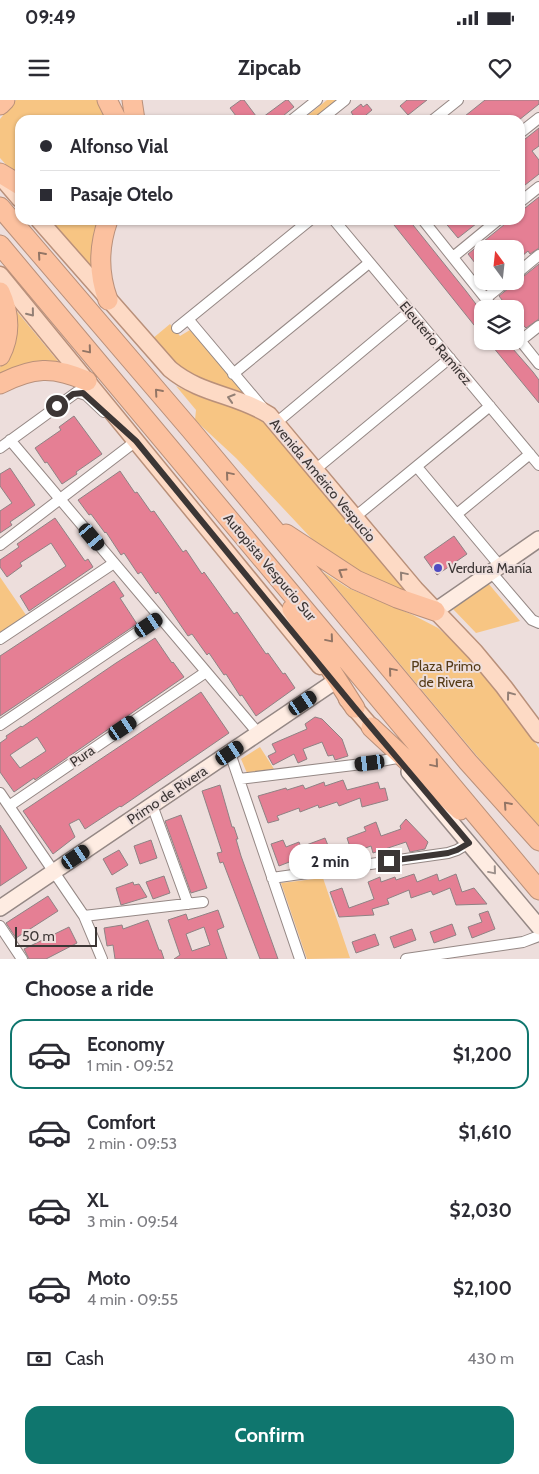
<!DOCTYPE html>
<meta charset="utf-8">
<style>
:root{--surface:#fff;--page:#f7f7f7;--text:#2b2b33;--muted:#7c7c81;--line:#e1e1e2;--accent:#0f766e}
body{margin:0;font-family:Cabin,sans-serif;background:var(--page);color:var(--text);height:100vh;display:flex;flex-direction:column;font-size:19px;white-space:nowrap}
*{box-sizing:border-box;margin:0}
p{font-size:16px;color:var(--muted)}
.icon{flex:none;width:28px;height:28px;fill:none;stroke:currentColor;stroke-width:2;stroke-linecap:round;stroke-linejoin:round}
.map{position:relative;height:859px;overflow:hidden}
.drawer{display:flex;flex-direction:column;background:var(--surface);flex:1}
.drawer>*{flex:none}
.guide{position:absolute;left:15px;top:15px;width:510px;height:110px;border-radius:15px;box-shadow:0 1px 4px #0004;display:grid;align-content:center;height:110px;padding:0 25px;background:var(--surface)}
.needle{width:32px;rotate:345deg}
.buttons{position:absolute;left:474px;top:140px;display:grid;gap:10px}
.buttons a{display:grid;place-items:center;width:50px;height:50px;border-radius:10px;background:var(--surface);box-shadow:0 1px 4px #0004;font-size:25px}
.scale{position:absolute;left:15px;bottom:12px;width:82px;box-sizing:border-box;padding-left:5px;border:2px solid #3c3635;border-top:0;font-size:14px;line-height:18px;white-space:nowrap;color:#3c3635;-webkit-text-stroke:4px #eddedc;paint-order:stroke}
.end{position:absolute;width:22px;height:22px;margin:-11px;border:6px solid #3c3635;background:#fff;box-shadow:0 0 0 2px #fff}
.from{border-radius:50%}
.bubble{position:absolute;height:35px;border-radius:15px;background:var(--surface);box-shadow:0 1px 4px #0004;font-size:16px;font-weight:700;line-height:35px;text-align:center}
.car{position:absolute;width:15px;height:30px;margin:-15px -8px;border-radius:6px;box-shadow:0 0 4px 1px #0007;background:linear-gradient(#222 24%,#8ab4d8 0 40%,#222 0 76%,#8ab4d8 0 86%,#222 0)}
.guide b{display:flex;align-items:center;gap:18px;height:48px;font-size:19px}
.guide b+b{border-top:1px solid var(--line)}
.guide i{width:12px;height:12px;background:var(--text)}
ul{padding:0;list-style:none}
li{display:flex;align-items:center;gap:15px;height:70px;margin:0 10px 8px;padding:0 15px;border:2px solid transparent;border-radius:15px}
li div{flex:1}
li b{display:block;font-size:19px}
li em{font-style:normal;font-weight:700}
li.selected{border-color:var(--accent)}
li>.icon{width:45px;height:45px;stroke-width:1.5}
h2{padding:0 25px;font-size:22px;line-height:60px}
.pay{display:flex;align-items:center;gap:12px;height:55px;padding:0 25px;font-size:19px}
.pay p{margin-inline-start:auto}
.button{display:flex;gap:10px;margin-top:auto;padding:10px 25px}
.button a{flex:1;height:58px;border-radius:15px;background:var(--accent);color:#fff;font-size:20px;font-weight:700;line-height:58px;text-align:center}
.status{display:flex;justify-content:space-between;align-items:center;height:35px;padding:0 25px;background:var(--surface);direction:ltr}
.status svg{height:14px;fill:currentColor}
header{display:flex;justify-content:space-between;align-items:center;height:65px;padding:0 25px;background:var(--surface);font-size:22px;font-weight:700}
.map>svg:first-child{display:block}
</style>
<div class="status"><b>09:49</b><svg viewBox="0 0 49 12"><path d="M0 12V9h3v3zM5 12V6h3v6zM10 12V3h3v9zM15 12V0h3v12zM26 1h20v11H26zM47 4h2v5h-2z"/></svg></div>
<header><svg class="icon" aria-label="menu" viewBox="0 0 24 24"><path d="M4 6h16M4 12h16M4 18h16"/></svg>Zipcab<svg class="icon" aria-label="heart" viewBox="0 0 24 24"><path d="M12 20l-8-8c-3-5 5-10 8-4 3-6 11-1 8 4z"/></svg></header>
<div class="map">
<svg width="539" height="859" viewBox="0 0 539 859">
<rect width="100%" height="100%" fill="#eddedc"/>
<path fill="#f7c583" d="M16,0H97L108,20H20V77L9,68L0,58V19Z
M327,0H338L312,20H302Z
M49,120H103L93,172Z
M14,208L62,266L0,279V267L5,262Z
M170,224L180,236L190,230L248,295L193,277L167,258L152,239Z
M176,286L200,297L251,313L268,326L422,506L386,489L331,456L312,439L236,358L195,320L196,310Z
M323,472L348,488L413,515L438,528L467,553L523,624L539,648V730Z
M0,477L26,515L0,533Z
M488,483L520,521L476,533L453,509Z
M260,647L274,669L247,673L241,659Z
M323,778L350,858L307,859L281,783Z"/>
<path fill="#e57f94" stroke="#8f8284" fill-rule="evenodd" d="M241,0H244L259,20H239L230,8Z
M286,0H288L294,7L278,20H259Z
M407,0H427L408,15L400,6Z
M485,0H539V4L519,20H460Z
M361,4L363,7L367,4L372,10L360,20H347L353,15L351,12Z
M539,28V46L532,51L539,60V74L520,89V43Z
M539,97V148L530,154L528,151L515,162V149H482V172L468,154L510,120H520V112Z
M390,120H409L466,191L482,212V235Z
M443,120H481L458,138Z
M539,164V219L526,228L515,216V209H509L499,196Z
M488,241H506L533,272L539,280V303Z
M74,316L102,354L76,372L77,374L62,384L47,362L45,363L35,348L61,330L59,327Z
M10,368L35,405L10,422L12,425L0,433V411L12,403L0,386V374Z
M120,371L135,393L137,392L151,412L154,411L183,452L186,450L202,474L204,472L234,514L237,512L266,554L268,553L283,574L285,573L295,588L256,616L242,595L240,596L226,574L224,575L209,553L207,555L192,534L188,536L158,492L156,494L141,472L138,474L124,453L121,455L106,432L105,433L91,414L89,415L78,400Z
M55,418L85,461L88,459L93,467L29,511L20,496L66,466L51,443L20,463L22,466L7,477L0,467V460L19,447L17,444Z
M454,436L467,454L437,475L424,457Z
M114,481L124,496L120,498L137,524L0,616V556Z
M155,538L172,563L173,562L184,577L42,675L35,680L34,678L14,692L0,672V643L7,638L6,636L21,626L22,627L116,563ZM37,637L46,651L20,668L10,655Z
M201,592L229,633L121,707L120,706L85,729L79,719L69,724L75,737L53,754L23,711Z
M315,617L322,619L342,639L348,656L335,660L333,655L328,656L322,642L303,649L307,659L298,663L294,654L273,665L268,656L276,652L272,644L307,629L305,624Z
M343,680L347,690L378,682L380,689L385,688L388,700L362,707L360,698L339,706L337,702L319,708L318,705L300,712L299,708L277,716L279,720L268,723L258,696L286,688L287,690L303,685L305,689L324,682L325,686Z
M220,685L232,727H234L238,739H236L241,756L278,859H260L231,783L223,762L220,763L217,753L222,752L202,691Z
M181,715L207,788L191,793L165,721Z
M406,719L428,742L425,749L410,752L406,742L373,753L371,746L352,753L347,738L366,731L364,727L376,722L381,736L401,729L400,726Z
M0,725L27,768L0,786Z
M325,738L331,753L317,757L315,752L279,766L271,744L283,740L286,747L299,742L301,747Z
M151,740L157,758L140,764L134,746Z
M119,750L128,765L112,775L103,759Z
M414,774L417,782L437,774L439,781L456,774L462,792L474,788L487,804L456,805L450,788L433,795L431,791L411,798L409,790L387,799L389,804L372,809L374,815L339,817L330,792L342,788L349,808L374,799L368,782L380,777L381,782L395,777L396,780Z
M164,776L170,793L153,799L146,782Z
M133,782L134,785L139,784L147,797L121,805L116,788Z
M48,796L58,811L16,838L6,823Z
M218,810L224,827L217,830L227,859H174L180,855L168,820L186,814L188,820ZM204,827L210,845L192,851L186,834Z
M488,811L495,829L472,838L468,827L482,822L479,814Z
M148,820L159,850H161L164,859H115L113,845L107,846L104,828L122,825L123,829Z
M452,824L456,835L434,843L430,832Z
M69,827L77,843L46,859H29L24,849Z
M412,829L416,840L394,848L390,837Z
M375,834L379,845L356,853L352,842Z"/>
<g fill="none" stroke-linecap="round" stroke-linejoin="round">
<defs>
<path id="street" d="M292,20L317,0
M320,20L345,0
M433,20L458,0
M520,33L539,18
M520,102L539,87
M334,120L539,365
M423,120L494,209
M453,157L498,120
M515,175L539,155
M486,198L507,181
M188,219L263,308
M177,228L310,120
M515,234L539,264
M520,241L539,226
M233,274L369,163
M276,323L410,211
M10,340L258,633
M0,348L77,292L86,295L104,312
M417,367L500,466
M316,369L450,258
M457,414L530,354
M355,417L490,306
M0,445L136,341L133,338
M491,472L532,520L539,523
M0,539L114,463
M0,625L160,517
M230,653L300,859
M239,679L370,663L397,658
M0,693L84,816L102,859
M152,705L188,804
M9,706L206,572
M272,778L448,753L457,750L469,743
M84,816L203,802
M0,826L22,859
M406,859L523,842L539,836"/>
<path id="secondary" d="M435,511L539,439
M409,672L539,827
M0,808L334,582"/>
<path id="primary" d="M2,78L20,99
M39,120L170,269C201,295 236,294 269,315L415,489L475,552L504,587L539,634
M0,175L320,566
M347,599L371,627"/>
<path id="highway" d="M107,0L117,20
M132,0L135,20
M0,5L5,0
M0,73L20,85
M0,107L190,329L468,662L539,741
M108,120C98,148 98,173 108,200
M0,145L539,790
M0,192C10,214 11,235 0,256
M0,284C33,267 53,266 87,281
M286,434L356,480L397,498L435,511
M292,509L355,608
M371,627L460,710"/>
</defs>
<use href="#street" stroke="#958885" stroke-width="12"/>
<use href="#secondary" stroke="#958885" stroke-width="18"/>
<use href="#primary" stroke="#b9907a" stroke-width="19"/>
<use href="#highway" stroke="#b9907a" stroke-width="21"/>
<use href="#street" stroke="#fff" stroke-width="10"/>
<use href="#secondary" stroke="#feece2" stroke-width="15"/>
<use href="#primary" stroke="#fddac5" stroke-width="16"/>
<use href="#highway" stroke="#fcc19f" stroke-width="19"/>
</g>
<defs><path id="oneway-chevron" d="M-2-3.5L2.5 0L-2 3.5" fill="none" stroke-width="1.6" stroke-linecap="round" stroke-linejoin="round" transform="scale(1.25)"/></defs>
<g stroke="#927565">
<use href="#oneway-chevron" transform="translate(41 155) rotate(-131)"/>
<use href="#oneway-chevron" transform="translate(88 250) rotate(50)"/>
<use href="#oneway-chevron" transform="translate(158 292) rotate(-131)"/>
<use href="#oneway-chevron" transform="translate(229 375) rotate(-130)"/>
<use href="#oneway-chevron" transform="translate(342 472) rotate(-148)"/>
<use href="#oneway-chevron" transform="translate(330 539) rotate(50)"/>
<use href="#oneway-chevron" transform="translate(392 571) rotate(-130)"/>
<use href="#oneway-chevron" transform="translate(435 664) rotate(50)"/>
<use href="#oneway-chevron" transform="translate(507 705) rotate(-132)"/>
</g>
<g stroke="#938076">
<use href="#oneway-chevron" transform="translate(31 213) rotate(51)"/>
<use href="#oneway-chevron" transform="translate(231 298) rotate(-163)"/>
<use href="#oneway-chevron" transform="translate(403 475) rotate(-130)"/>
<use href="#oneway-chevron" transform="translate(510 595) rotate(-127)"/>
</g>
<use stroke="#9d918c" href="#oneway-chevron" transform="translate(493 771) rotate(50)"/>
<g fill="none" stroke-linecap="round" stroke-linejoin="round">
<path stroke="#3c3635" stroke-width="6" d="M57,306L73,294L83,293L136,341L355,608L469,743L457,750L448,753L389,761"/>
</g>
<circle fill="#4f4bc2" stroke="#eddedc" stroke-width="2" cx="438" cy="468" r="5"/>
<g text-anchor="middle" dominant-baseline="central" stroke-width="4" stroke-linejoin="round" paint-order="stroke">
<g font-size="14" fill="#3c3635" stroke="#eddedc">
<text transform="translate(436 243) rotate(50)">Eleuterio Ramírez</text>
<text transform="translate(323 380) rotate(50)">Avenida Américo Vespucio</text>
<text transform="translate(270 467) rotate(50)">Autopista Vespucio Sur</text>
<text transform="translate(82 656) rotate(-34)">Pura</text>
<text transform="translate(167 695) rotate(-34)">Primo de Rivera</text>
</g>
<g font-size="14" fill="#3c3635" stroke="#eddedc" text-anchor="start">
<text x="448" y="468">Verdura Manía</text>
</g>
<g font-size="14" fill="#553b16" stroke="#eddedc">
<text x="446" y="566">Plaza Primo<tspan x="446" dy="16">de Rivera</tspan></text>
</g>
</g>
</svg>
<div class="buttons">
<a><svg class="needle" viewBox="-14 -14 28 28"><path d="M0-13l5 13h-10z" fill="#e53935"/><path d="M0 13l5-13h-10z" fill="#7c7c81"/></svg></a>
<a><svg class="icon" aria-label="layers" viewBox="0 0 24 24"><path d="M12 4l9 5-9 5-9-5zM3 14l9 5 9-5"/></svg></a>
</div>
<div class="scale">50 m</div>
<i class="end from" style="left:57px;top:306px"></i>
<i class="end" style="left:389px;top:761px"></i>
<div class="bubble" style="left:289px;top:744px;width:82px">2 min</div>
<i class="car" style="left:92px;top:437px;rotate:140deg"></i>
<i class="car" style="left:149px;top:525px;rotate:56deg"></i>
<i class="car" style="left:303px;top:603px;rotate:56deg"></i>
<i class="car" style="left:123px;top:628px;rotate:56deg"></i>
<i class="car" style="left:230px;top:653px;rotate:56deg"></i>
<i class="car" style="left:370px;top:663px;rotate:263deg"></i>
<i class="car" style="left:76px;top:757px;rotate:56deg"></i>
<div class="guide">
<b><i class="from"></i>Alfonso Vial</b>
<b><i></i>Pasaje Otelo</b>
</div>
</div>
<section class="drawer">
<h2>Choose a ride</h2>
<ul>
<li class="selected"><svg class="icon" aria-label="car" viewBox="0 0 24 24"><path d="M5 17H2v-5l4-1 3-4h7l3 4 3 1v5h-3M9 17h6M6 11h13"/><circle cx="7" cy="17" r="2"/><circle cx="17" cy="17" r="2"/></svg><div><b>Economy</b><p>1 min · 09:52</p></div><em>$1,200</em></li>
<li><svg class="icon" aria-label="car" viewBox="0 0 24 24"><path d="M5 17H2v-5l4-1 3-4h7l3 4 3 1v5h-3M9 17h6M6 11h13"/><circle cx="7" cy="17" r="2"/><circle cx="17" cy="17" r="2"/></svg><div><b>Comfort</b><p>2 min · 09:53</p></div><em>$1,610</em></li>
<li><svg class="icon" aria-label="car" viewBox="0 0 24 24"><path d="M5 17H2v-5l4-1 3-4h7l3 4 3 1v5h-3M9 17h6M6 11h13"/><circle cx="7" cy="17" r="2"/><circle cx="17" cy="17" r="2"/></svg><div><b>XL</b><p>3 min · 09:54</p></div><em>$2,030</em></li>
<li><svg class="icon" aria-label="car" viewBox="0 0 24 24"><path d="M5 17H2v-5l4-1 3-4h7l3 4 3 1v5h-3M9 17h6M6 11h13"/><circle cx="7" cy="17" r="2"/><circle cx="17" cy="17" r="2"/></svg><div><b>Moto</b><p>4 min · 09:55</p></div><em>$2,100</em></li>
</ul>
<div class="pay"><svg class="icon" aria-label="cash" viewBox="0 0 24 24"><path d="M3 7h18v10H3z"/><circle cx="12" cy="12" r="2"/></svg>Cash<p>430 m</p></div>
<div class="button"><a>Confirm</a></div>
</section>
